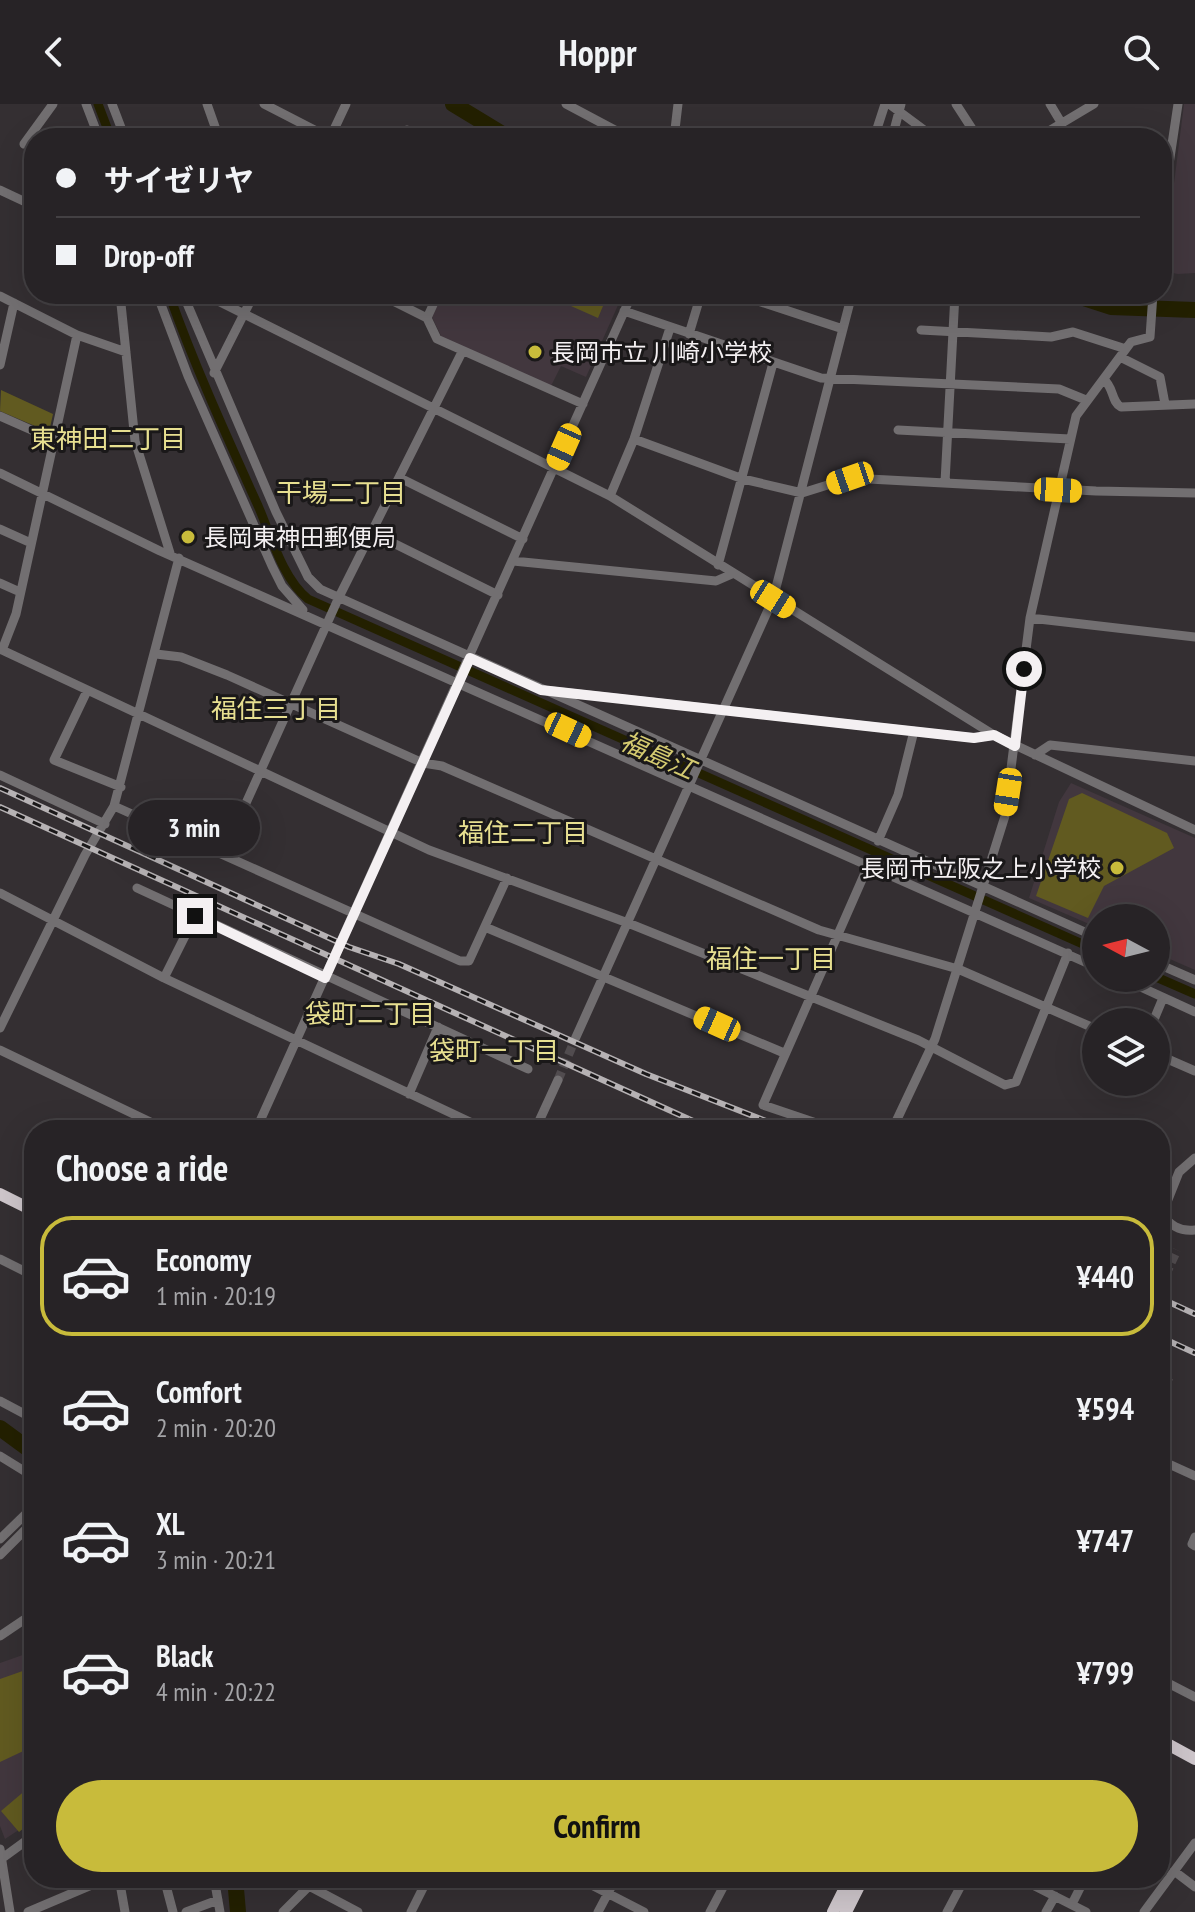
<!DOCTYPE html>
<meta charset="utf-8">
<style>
:root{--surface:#272326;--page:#332f32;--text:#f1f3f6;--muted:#a4a4a7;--line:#434043;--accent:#c8bb3b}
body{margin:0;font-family:"PT Sans Narrow","Noto Sans JP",sans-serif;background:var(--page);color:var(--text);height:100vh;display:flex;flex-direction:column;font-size:30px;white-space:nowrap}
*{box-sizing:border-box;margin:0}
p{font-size:26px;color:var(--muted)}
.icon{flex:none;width:44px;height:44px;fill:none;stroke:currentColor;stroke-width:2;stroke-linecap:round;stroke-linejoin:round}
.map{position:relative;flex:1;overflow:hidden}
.sheet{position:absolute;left:24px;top:1016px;width:1146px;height:768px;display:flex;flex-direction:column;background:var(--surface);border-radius:32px;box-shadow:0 8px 32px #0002,0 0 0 2px var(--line)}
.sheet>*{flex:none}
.guide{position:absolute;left:24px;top:24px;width:1148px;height:176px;border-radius:32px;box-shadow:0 8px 32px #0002,0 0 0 2px var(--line);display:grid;align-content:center;height:176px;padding:0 32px;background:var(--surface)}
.needle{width:52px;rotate:277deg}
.tools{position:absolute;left:1082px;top:800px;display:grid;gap:16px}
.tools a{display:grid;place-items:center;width:88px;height:88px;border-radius:50%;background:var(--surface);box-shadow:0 8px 32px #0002,0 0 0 2px var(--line);font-size:40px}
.end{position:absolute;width:36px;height:36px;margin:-18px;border:10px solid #f4f0f2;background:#111;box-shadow:0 0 0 4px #111}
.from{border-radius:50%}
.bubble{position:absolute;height:56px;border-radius:28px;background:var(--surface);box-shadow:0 8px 32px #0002,0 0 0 2px var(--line);font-size:26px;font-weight:600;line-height:56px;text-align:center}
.car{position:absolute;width:24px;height:48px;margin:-24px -12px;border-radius:10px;box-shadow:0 0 6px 2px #0007;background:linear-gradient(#f5c518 24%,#345 0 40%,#f5c518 0 76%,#345 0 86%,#f5c518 0)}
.guide b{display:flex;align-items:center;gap:28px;height:76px;font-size:30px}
.guide b+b{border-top:2px solid var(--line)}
.guide i{width:20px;height:20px;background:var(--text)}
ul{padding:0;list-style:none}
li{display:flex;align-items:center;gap:24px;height:120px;margin:0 16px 12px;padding:0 16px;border:4px solid transparent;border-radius:32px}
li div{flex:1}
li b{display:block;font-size:30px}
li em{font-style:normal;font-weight:600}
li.selected{border-color:var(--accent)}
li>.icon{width:72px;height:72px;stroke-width:1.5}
h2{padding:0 32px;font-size:36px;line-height:96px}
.primary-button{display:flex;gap:16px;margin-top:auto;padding:16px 32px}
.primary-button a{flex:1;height:92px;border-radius:48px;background:var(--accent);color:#111;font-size:32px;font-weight:600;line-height:92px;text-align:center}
header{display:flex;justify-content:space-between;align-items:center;height:104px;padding:0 32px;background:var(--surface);font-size:36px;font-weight:600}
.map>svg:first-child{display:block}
</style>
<header><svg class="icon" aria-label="back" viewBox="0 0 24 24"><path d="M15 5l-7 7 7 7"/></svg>Hoppr<svg class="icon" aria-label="search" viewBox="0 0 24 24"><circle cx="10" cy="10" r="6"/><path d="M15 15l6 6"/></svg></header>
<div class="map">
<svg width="1195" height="1808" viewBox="0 0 1195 1808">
<rect width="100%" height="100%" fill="#342f32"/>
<path fill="#42373e" d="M1184,0H1195V169L1178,170L1163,167Z
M443,190H623L586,273L561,262L551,282L442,234L432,213Z
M1071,679L1195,734V866L1156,849V814H1096V823L1029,794L1059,698Z
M34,1547V1716L5,1735L0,1722V1559Z"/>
<path fill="#615a20" d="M544,190H608L598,214Z
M1,286L53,310L49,328L0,307Z
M1082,689L1167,729L1174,744L1104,782L1088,814L1036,792L1069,695Z
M34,1563V1642L0,1658V1575Z
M34,1679V1716L19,1728L1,1707Z"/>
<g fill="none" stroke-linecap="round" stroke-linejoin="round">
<path stroke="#232000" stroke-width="9" d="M98,0L111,34
M169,190C195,263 227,333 259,404C271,432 283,475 308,495L1096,846
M1156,873L1195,890"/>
<path stroke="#232000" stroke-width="16" d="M453,0L509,34
M1071,190L1111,203L1195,206
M0,1324L34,1349
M235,1774L238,1808"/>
<path stroke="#514c4f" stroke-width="9" stroke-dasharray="9 4.5" stroke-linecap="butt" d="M558,976L576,933
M1160,1153L1172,1158
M1160,1183L1177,1146
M1160,1267L1170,1271L1160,1293"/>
<path stroke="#726f71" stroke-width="9" d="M86,0L99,34
M112,0L125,34
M207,0L219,34
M264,0L330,34
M566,0L628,33L638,34
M889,0L935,34
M956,0L978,34
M1050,0L1062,20
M239,34L247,31L253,34
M330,34L346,0
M403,34L407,26L422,34
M674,34L678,0
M874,34L885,0
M892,34L901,0
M1037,34L1094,0
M24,40L53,0
M0,86L34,102
M1162,107L1178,0
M120,190L135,337L170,449
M157,190L188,272L272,462L282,482L303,506
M183,190L276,408L308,473L320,485L1096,833
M204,190L610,392L994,631L1195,726
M379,190L427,214L437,235L583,300
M737,190L843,225
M0,192L77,231L126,248
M624,207L821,274L1059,285L1086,296
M427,214L438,190
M921,226L1051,233L1073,228L1126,245
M689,230L701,190
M1120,253L1160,273L1165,300
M0,261L14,199
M214,269L254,190
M1104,276C1114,283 1111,298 1121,303L1195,300
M0,312L54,336
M898,326L1070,335
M634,335L743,375L802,389L850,374L1096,387L1195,389
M0,369L160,447L1096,863
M400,374L523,435
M945,378L955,190
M610,392L634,335L670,224
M0,425L31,439
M371,428L498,491
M513,457L716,477L732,470
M718,461L773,259
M0,479L20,488
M1030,514L1195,533
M0,545L429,746L628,819L918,936L1005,981L1016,978L1068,849
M2,546L16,510L77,231
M156,550L181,553L227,571L423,659L442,662L819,826L958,865L1096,925
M87,587L54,656L121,683
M552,587L974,634L994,631
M1035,651L1050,641L1195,657
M0,671L105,720
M114,702L460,857H469L507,774
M878,737L898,691L914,627
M223,750L339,493L462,248
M137,784L528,965
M0,789L164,874L487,1026
M485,823L784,949
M1156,859L1195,876
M164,874L195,812
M1121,874L1195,908
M1153,918L1163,894
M0,924L85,751L114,702L179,454
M576,933L773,495L852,190
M0,946L167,1026
M1156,950L1195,967
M409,990L438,923
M256,1026L632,190
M535,1026L558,976
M837,1026L763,1001L868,762
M892,1026L935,935L1005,712L1030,514L1076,312L1131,238L1150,233L1153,190
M1195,1054L1179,1068L1163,1108C1167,1121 1181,1128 1195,1126
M0,1155L34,1172
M0,1297L34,1315
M0,1352L34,1373
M1160,1356L1195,1372
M1195,1433L1192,1440L1195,1442
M0,1435L34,1402
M0,1451L34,1417
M0,1532L34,1509
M1160,1575L1195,1593
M0,1745L10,1808
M1,1755L34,1731
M1174,1767L1195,1783
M119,1774L125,1808
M164,1774L173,1808
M214,1774L220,1808
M303,1774L309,1782L358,1808
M578,1774L644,1808
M1019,1774L1086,1808
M1072,1800L1085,1774
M28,1808L108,1774
M186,1808L218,1796
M283,1808L309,1782
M411,1808L428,1774
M598,1808L616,1774
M710,1808L728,1774
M947,1808L965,1774
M1046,1808L1055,1792
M1144,1808L1195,1739"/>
<path stroke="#cec6cb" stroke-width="12" d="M0,1090L34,1107
M1160,1636L1195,1655
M833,1808L850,1774
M846,1808L863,1774"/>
<defs>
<path id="rail" d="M0,684L349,843L399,860L646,970L789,1026
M0,703L713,1026
M1160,1194L1195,1210
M1160,1233L1195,1249"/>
</defs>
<use href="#rail" stroke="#b6b2b4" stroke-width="6"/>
<use href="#rail" stroke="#1a1819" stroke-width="3" stroke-dasharray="9" stroke-linecap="butt"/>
</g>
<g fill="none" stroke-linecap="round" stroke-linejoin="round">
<path stroke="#f4f0f2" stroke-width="10" d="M195,812L325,874L470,554L541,586L974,634L994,631L1015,642L1024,565"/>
</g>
<g fill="#c8bb3b" stroke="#1a1819" stroke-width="3">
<circle cx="535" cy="248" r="8"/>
<circle cx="188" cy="433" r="8"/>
<circle cx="1117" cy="764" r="8"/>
</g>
<g text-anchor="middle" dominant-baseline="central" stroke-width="6" stroke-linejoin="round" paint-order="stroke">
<g font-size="24" fill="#f4f0f2" stroke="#1a1819" text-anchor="start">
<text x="551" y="248">長岡市立 川崎小学校</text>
<text x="204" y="433">長岡東神田郵便局</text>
<text x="1101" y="764" text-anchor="end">長岡市立阪之上小学校</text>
</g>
<g font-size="26" fill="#e7df90" stroke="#1a1819">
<text x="108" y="334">東神田二丁目</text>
<text x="341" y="388">干場二丁目</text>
<text x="276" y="604">福住三丁目</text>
<text x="523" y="728">福住二丁目</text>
<text x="771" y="854">福住一丁目</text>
<text x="370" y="909">袋町二丁目</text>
<text x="494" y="946">袋町一丁目</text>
</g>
<g font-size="26" font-style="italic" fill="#d4ca70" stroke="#1a1819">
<text transform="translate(658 651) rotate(24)">福島江</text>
</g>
</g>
</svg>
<div class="tools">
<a><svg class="needle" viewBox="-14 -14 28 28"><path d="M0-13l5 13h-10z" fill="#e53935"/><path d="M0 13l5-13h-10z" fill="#a4a4a7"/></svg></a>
<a><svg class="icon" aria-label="layers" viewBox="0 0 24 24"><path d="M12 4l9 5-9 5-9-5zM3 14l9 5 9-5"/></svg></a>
</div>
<i class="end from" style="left:1024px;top:565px"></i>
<i class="end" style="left:195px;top:812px"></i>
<div class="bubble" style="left:128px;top:696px;width:132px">3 min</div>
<i class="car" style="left:564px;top:343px;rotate:204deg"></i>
<i class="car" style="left:850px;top:374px;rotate:251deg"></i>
<i class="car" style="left:1058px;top:386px;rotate:93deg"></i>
<i class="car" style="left:773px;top:495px;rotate:122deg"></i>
<i class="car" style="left:568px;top:626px;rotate:115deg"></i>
<i class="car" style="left:1008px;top:688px;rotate:189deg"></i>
<i class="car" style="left:717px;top:920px;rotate:294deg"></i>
<div class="guide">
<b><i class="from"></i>サイゼリヤ</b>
<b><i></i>Drop-off</b>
</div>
<section class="sheet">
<h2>Choose a ride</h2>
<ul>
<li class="selected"><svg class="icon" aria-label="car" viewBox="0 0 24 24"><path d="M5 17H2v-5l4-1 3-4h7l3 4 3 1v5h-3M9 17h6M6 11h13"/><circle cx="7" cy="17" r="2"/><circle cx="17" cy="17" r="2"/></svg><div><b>Economy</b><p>1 min · 20:19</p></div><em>¥440</em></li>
<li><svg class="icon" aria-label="car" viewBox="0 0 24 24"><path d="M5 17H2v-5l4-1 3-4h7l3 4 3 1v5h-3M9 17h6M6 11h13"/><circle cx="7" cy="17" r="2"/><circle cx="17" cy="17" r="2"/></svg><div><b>Comfort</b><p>2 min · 20:20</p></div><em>¥594</em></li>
<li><svg class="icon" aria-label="car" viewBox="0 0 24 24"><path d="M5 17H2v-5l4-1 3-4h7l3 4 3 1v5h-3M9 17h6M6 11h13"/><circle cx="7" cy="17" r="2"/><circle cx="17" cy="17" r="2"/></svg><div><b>XL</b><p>3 min · 20:21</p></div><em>¥747</em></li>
<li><svg class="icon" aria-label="car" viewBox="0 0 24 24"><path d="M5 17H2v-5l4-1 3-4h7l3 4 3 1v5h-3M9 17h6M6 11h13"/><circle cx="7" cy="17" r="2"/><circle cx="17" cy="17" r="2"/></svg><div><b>Black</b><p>4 min · 20:22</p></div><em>¥799</em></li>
</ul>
<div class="primary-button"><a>Confirm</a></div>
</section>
</div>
